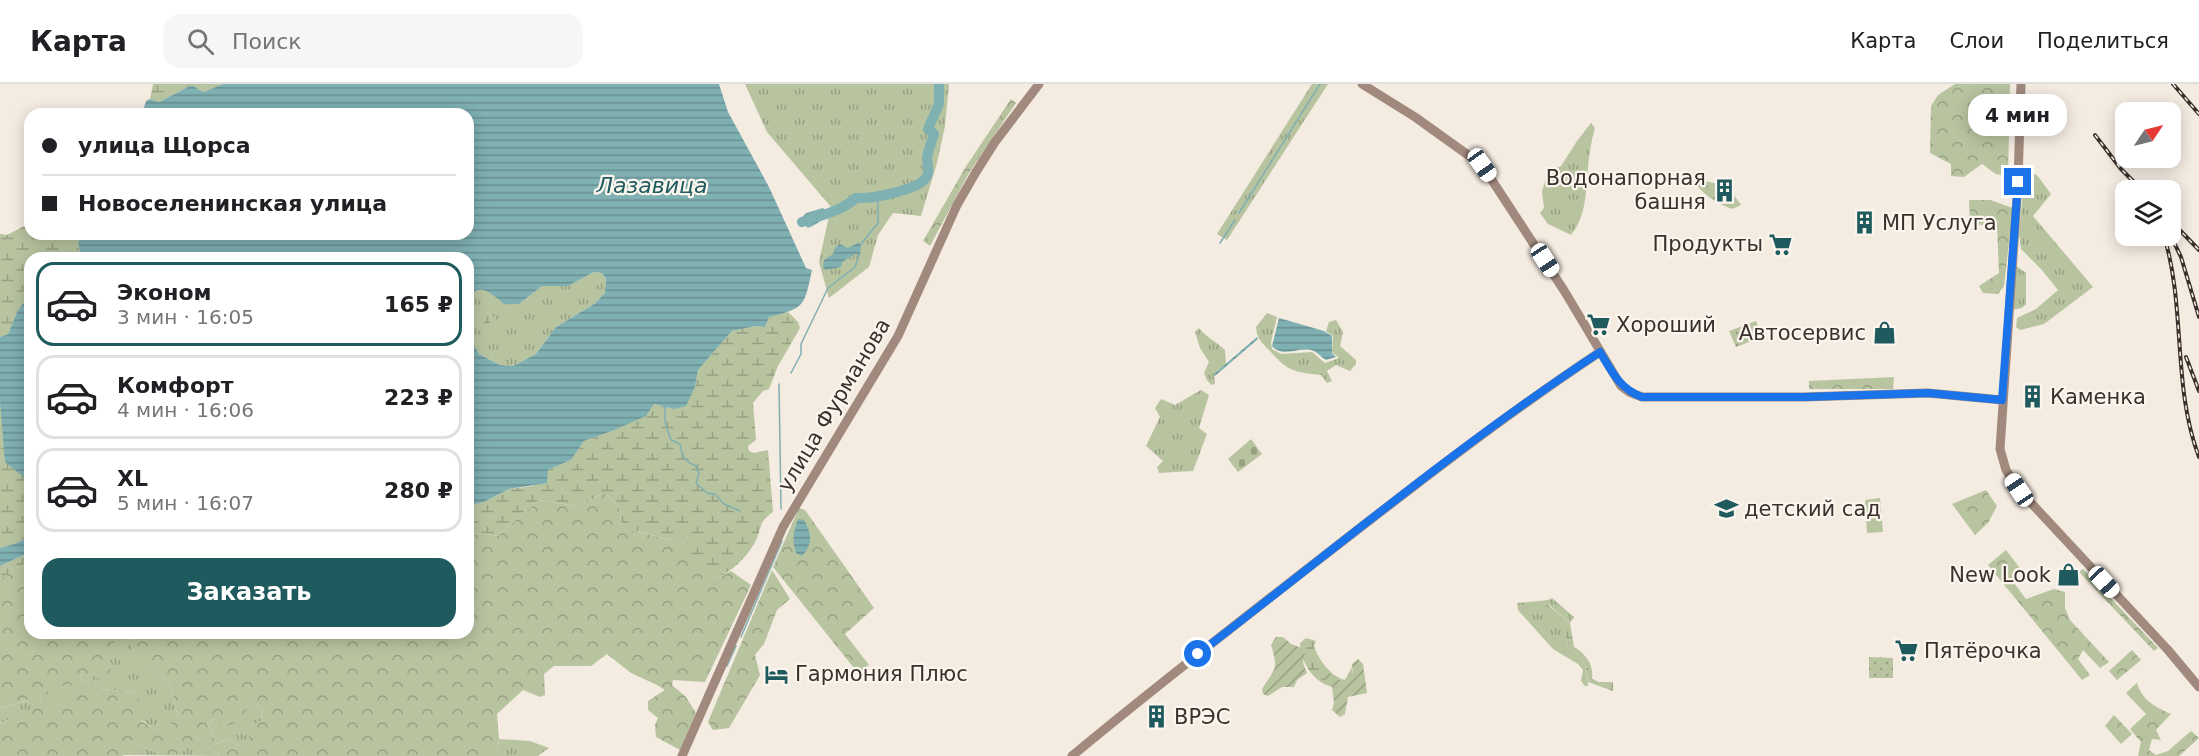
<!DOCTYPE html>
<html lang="ru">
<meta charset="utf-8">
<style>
:root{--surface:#fff;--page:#f6f6f6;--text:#202124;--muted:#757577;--line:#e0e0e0;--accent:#1f5a5e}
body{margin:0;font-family:"DejaVu Sans",sans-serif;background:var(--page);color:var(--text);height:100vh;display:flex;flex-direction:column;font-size:22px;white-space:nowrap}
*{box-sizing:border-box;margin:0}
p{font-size:20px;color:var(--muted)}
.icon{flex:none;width:33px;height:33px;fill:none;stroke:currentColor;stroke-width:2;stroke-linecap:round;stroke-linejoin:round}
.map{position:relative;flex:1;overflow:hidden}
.details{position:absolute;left:24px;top:168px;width:450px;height:387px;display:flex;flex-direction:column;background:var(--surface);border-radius:18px;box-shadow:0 3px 15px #0003}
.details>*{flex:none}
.guide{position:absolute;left:24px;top:24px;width:450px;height:132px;border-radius:18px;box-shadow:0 3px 15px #0003;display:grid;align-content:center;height:132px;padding:0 18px;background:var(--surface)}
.needle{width:39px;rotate:55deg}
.fabs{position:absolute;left:2115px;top:18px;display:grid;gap:12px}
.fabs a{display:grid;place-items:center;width:66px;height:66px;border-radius:12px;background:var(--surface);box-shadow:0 3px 15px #0003;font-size:30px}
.end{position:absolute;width:27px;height:27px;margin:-14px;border:8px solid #1a73e8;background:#fff;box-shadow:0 0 0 3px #fff}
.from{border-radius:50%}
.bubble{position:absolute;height:42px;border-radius:18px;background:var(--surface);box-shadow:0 3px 15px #0003;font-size:20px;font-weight:800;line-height:42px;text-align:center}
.car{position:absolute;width:18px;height:36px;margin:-18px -9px;border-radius:8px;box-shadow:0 0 4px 2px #0007;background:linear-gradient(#fff 24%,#345 0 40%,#fff 0 76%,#345 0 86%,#fff 0)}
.guide b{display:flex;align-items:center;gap:21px;height:57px;font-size:22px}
.guide b+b{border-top:2px solid var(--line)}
.guide i{width:15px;height:15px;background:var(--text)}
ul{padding:10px 0 0;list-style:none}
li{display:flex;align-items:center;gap:18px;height:84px;margin:0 12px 9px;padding:0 6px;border:3px solid var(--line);border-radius:18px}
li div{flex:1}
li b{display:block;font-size:22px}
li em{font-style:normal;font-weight:800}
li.on{border-color:var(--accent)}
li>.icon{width:54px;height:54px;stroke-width:1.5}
.action{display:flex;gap:12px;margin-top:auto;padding:12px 18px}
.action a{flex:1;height:69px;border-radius:18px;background:var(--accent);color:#fff;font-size:24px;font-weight:800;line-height:69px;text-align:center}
header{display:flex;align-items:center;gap:36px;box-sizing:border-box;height:84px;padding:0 30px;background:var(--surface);border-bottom:2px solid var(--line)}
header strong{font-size:28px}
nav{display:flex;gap:33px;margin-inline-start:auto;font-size:21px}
.search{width:420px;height:54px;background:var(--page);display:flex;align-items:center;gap:15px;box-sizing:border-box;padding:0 21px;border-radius:18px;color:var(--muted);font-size:22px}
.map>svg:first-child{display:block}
</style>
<header>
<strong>Карта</strong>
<div class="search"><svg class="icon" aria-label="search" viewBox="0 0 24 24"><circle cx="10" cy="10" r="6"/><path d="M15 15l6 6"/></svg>Поиск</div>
<nav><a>Карта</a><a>Слои</a><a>Поделиться</a></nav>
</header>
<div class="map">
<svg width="2199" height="672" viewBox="0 0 2199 672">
<defs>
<pattern id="grass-tufts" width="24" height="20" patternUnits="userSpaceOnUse" patternTransform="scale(1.5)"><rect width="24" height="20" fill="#b8c4a0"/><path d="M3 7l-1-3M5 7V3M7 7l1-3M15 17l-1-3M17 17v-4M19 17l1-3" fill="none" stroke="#97a083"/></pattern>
<pattern id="forest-crowns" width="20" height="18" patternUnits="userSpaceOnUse" patternTransform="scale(1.5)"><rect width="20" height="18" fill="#b8c4a0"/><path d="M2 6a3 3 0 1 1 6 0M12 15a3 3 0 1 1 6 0" fill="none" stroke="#97a083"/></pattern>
<pattern id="wetland-marsh" width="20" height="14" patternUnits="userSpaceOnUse" patternTransform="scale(1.5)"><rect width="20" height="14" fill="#b8c4a0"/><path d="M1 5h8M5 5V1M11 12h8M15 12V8" fill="none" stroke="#97a083"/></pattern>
<pattern id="cemetery-stones" width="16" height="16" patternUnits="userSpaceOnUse" patternTransform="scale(1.5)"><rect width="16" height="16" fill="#b8c4a0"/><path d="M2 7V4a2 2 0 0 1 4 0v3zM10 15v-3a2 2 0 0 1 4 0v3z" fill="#97a083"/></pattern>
<pattern id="park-dots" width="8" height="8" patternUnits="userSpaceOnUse" patternTransform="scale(1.5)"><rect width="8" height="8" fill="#b8c4a0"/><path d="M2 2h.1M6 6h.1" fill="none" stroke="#97a083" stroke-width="1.8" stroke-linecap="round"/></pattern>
<pattern id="garden-furrows" width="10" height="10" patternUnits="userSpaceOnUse" patternTransform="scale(1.5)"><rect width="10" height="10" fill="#b8c4a0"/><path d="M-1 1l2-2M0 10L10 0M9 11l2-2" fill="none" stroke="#97a083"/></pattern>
<pattern id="water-rules" width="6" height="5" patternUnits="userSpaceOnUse" patternTransform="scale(1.5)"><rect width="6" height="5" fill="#7fb0b2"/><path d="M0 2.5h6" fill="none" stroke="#699091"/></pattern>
</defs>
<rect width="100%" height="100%" fill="#f4ebe1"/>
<path fill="url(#grass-tufts)" d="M745,0H949L945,42L937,79L921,132L893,129L878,151L869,183L829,214L819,178L831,123L767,48Z
M1312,0H1328L1227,156L1217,150Z
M1591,39L1595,44C1593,51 1591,59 1590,67C1585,95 1590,128 1571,151L1548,140L1540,129L1544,124L1542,107L1548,88L1561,82L1577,57Z
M2025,86L2037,91L2051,110L2033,132L2093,203L2044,240L2020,246L2016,243L2017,234L2036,225L2058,206L2041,185L2021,165L2019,149Z
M2014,180L2026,189V220L2022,224L2011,226Z
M594,188L602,189L606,195L605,209L594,220L556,243L536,270L513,282L500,281L479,270L468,250V216L473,208L480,206H487L504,220H519L542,202H568Z
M1267,229L1277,233L1271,258L1272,265L1281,270L1312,268L1325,279L1339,274L1332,268L1333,252L1326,247L1329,238L1336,236L1343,248L1340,262L1356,276V280L1350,287L1336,281L1327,287L1332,297L1327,299L1321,291C1295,288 1288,288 1270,267C1262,259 1257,255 1256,243Z
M1199,244C1207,254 1216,257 1225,266L1226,280L1214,290L1215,300L1211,301L1207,296L1204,289L1209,278L1200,264L1195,248Z
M1201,306L1209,311L1199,344L1207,350L1193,387L1159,389L1157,383L1163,377L1146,362L1160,333L1155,324L1161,315L1175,321Z
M1552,514L1574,533L1570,539L1548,520V516Z
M1540,517C1542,526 1551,528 1558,535C1564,543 1567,554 1568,564C1584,572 1588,585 1588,602H1585L1581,597L1583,586L1578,580L1553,565L1518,526L1517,519Z
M118,549H129L134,571C147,581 169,592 173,610C175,619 174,624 179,632L171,647L164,653L142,636L135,608C121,607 89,606 80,594L83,589L114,568V553Z
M70,598L76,609L44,623L40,614L44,608Z
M29,616L33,627L0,639V624Z
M254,619L261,626L263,635L241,663L228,655L217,660L207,640C222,628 238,633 254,619Z
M196,653L219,672L122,671L132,657L161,671L189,660Z
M499,655L530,657L549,664L538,672H497Z"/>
<path fill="url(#forest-crowns)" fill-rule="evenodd" d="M1955,0H2010L2008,92L1996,90L1982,80L1964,93L1951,92V80L1930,69L1931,22L1938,11Z
M1011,15L1016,19L969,89L930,162L923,157L965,84Z
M1696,87L1705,97L1719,100L1718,107L1725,114L1731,107L1741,121L1732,125C1716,119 1698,108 1691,91Z
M1969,116H1990L2013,124L2004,202L1998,210L1983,209L1979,202L1999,189L1997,142L1970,140Z
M1894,293L1893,305H1809V297Z
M1986,406L1997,422L1988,439L1975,451L1952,420Z
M605,409L619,423L622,443L670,456L684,452L716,495L731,487L751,501L705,598L673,596L672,601L686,613L696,629L680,666L656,653L655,641L658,634L648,626V617L665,606L657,601L631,589L607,570L591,582H554L544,590L545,611L540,613L523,606L497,630L499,655L497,672H219L196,653L181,670L161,671L132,657L123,672H0V639L32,627L28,616L0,624V495L26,478L30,476V549H118L114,553V568L108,574L112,580L108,598L83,589L80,594C89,606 121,607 135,608L144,626L142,637L164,652L171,647V639L179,632C174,624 175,619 173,610C169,592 147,581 133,571L129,550L126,549H468V453L482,449L498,452L539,416L577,422ZM70,599L76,609L44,622L40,614L44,609ZM254,619L261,626L263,635L248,644L251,650L241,663L228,655L217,660L207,640L214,635L224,643L242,636L244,628Z
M799,424L805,426L874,524L845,550L869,581L858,589L773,483Z
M2006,466L2019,483L2014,499L2026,515L2054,505L2065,508V524L2070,536L2109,578L2100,584L2083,566L2078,575L2090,591L2082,596L1988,481Z
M2083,485L2158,564L2154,567L2079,488Z
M772,486L790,515L777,526L764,560L755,571L760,591L729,644L713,646L708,638Z
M2132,566L2141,576L2117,596L2109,587Z
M2137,599C2142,616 2155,623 2171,630L2156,646L2161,656L2152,655L2149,666L2156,671L2168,667L2191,647L2199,654L2179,672H2138L2141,658L2130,645L2146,630L2126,609Z
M2114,631L2132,650L2121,660L2105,642Z"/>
<path fill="url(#wetland-marsh)" d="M153,0H223L203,8L192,1L159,18L150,15Z
M30,139V150H84L78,158L81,173L30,174V210L18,226L8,250L0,253V150L7,151Z
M490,228L497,237L490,238L489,242L491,245L497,244L494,253L485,245L483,234L486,229Z
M788,228L798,238L800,244L778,282L769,305L763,307L753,319L756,356L748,362L749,367L754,369L768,366L773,428C756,440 763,445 754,460C745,475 732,487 716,495L690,478L683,466L688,458L684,453L670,456L638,447L627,450L622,443L619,423L605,409L577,422L539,416L498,452L482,449L468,453V419L471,421L484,418L509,405L533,402L548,386L571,376L584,357L612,347L654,320L674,325L695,303L698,286L732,247L756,242L765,243L768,233Z
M0,317L25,394H30V452L17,459L0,464Z
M30,468V476L0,495V482Z
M1548,516V521L1570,539L1574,563C1586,570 1594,581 1592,595L1599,598H1613V607L1588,598C1588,583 1582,571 1568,564C1566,544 1556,534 1540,521V517Z
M1306,554L1316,557L1314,562C1318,575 1331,593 1345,596L1352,583L1353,591L1337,604C1315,601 1301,580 1300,559Z"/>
<path fill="url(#cemetery-stones)" d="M1251,355L1262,370L1238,388L1228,375Z"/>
<path fill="url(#park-dots)" d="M1756,237L1762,253L1736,263L1729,247Z
M1869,573L1893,574V594H1869Z"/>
<path fill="url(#garden-furrows)" d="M1276,553H1283L1291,560L1302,564L1305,569L1303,579L1307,589L1297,596L1294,603H1282L1268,612L1263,610L1262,605C1275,583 1279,588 1271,561Z
M1358,575L1363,580L1367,609L1348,613L1345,630L1340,633L1332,626L1334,619L1332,602L1325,596L1321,587L1324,584L1336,595L1343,597L1353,589L1352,580Z"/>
<path fill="#b8c4a0" d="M1880,414L1883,448L1867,449L1865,416Z"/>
<path fill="url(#water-rules)" d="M223,0H719L728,28L769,103L806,184L812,186C804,223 805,224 769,233L765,243L756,242L732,247L698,286L695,303L686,322L674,325L654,320L646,332L612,347L584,357L571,376L548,386L547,399L509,405L484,418L471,421L468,419V250L479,270L500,281L513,282L536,270L556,243L594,220L605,209L606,195L602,189L594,188L568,202H542L519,220H504C491,210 479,196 468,216V174H73L81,173L78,158L84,150H468V30H142L146,17L150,15L159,18L192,1L203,8Z
M823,124L828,132C821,136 816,141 808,144L800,136L806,129Z
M858,159L861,160L860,171L855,170L842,178L841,183L825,186L823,183L824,176L833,170L835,164L840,160L848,164Z
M30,210V394H25L5,378L0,317V253L8,250L18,226Z
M1279,234L1324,247L1332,252V269L1336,273L1326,276C1322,274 1318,269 1314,267C1300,261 1283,275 1272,262Z
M1257,253L1258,255L1215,292L1214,290Z
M798,435L804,436C812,449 813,460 802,472L796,469C792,456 793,448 798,435Z
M30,452V468L0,482V464L17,459Z"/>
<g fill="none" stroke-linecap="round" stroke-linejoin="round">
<path stroke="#7fb0b2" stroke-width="1.5" d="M1239,129L1320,0
M1220,159L1235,136
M861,160L878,139V112
M791,289L801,270V260L828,204L855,183L859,171
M779,300L781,425
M665,320V339L671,356L680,360C682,372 684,377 696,382L699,389L696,399L707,409L715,410L724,420L740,427
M741,553L782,457
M727,582L736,562"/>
<path stroke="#7fb0b2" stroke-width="10" d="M802,138C819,132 842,127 856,114C871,115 921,106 927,92C930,86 927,80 927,74C928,66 932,57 934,50L928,45L939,20V0"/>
<path stroke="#a18a7d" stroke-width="9" d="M1362,0L1415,33L1482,81L1565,208L1621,302L1629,308L1642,313H1804L1928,309L2002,316
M2021,0L2018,98L2000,365L2006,386L2019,406L2168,566L2199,603
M682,672L783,443L898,252L957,121L976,88L995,58L1039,0
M1072,672C1155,603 1240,537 1325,471C1415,401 1505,331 1600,268"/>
<defs>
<path id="rail" d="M2173,0L2199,30
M2095,51L2121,85L2142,106
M2170,136L2199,166
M2170,150L2181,173L2199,233
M2164,152C2186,223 2172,302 2199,373
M2186,273L2199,307"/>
</defs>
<use href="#rail" stroke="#3b302b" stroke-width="4"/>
<use href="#rail" stroke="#fbf5ee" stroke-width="1.5" stroke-dasharray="4.5" stroke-linecap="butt"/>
</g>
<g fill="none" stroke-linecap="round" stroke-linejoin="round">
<path stroke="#1a73e8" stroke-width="8" d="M1198,570C1331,468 1460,360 1600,268C1612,288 1620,305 1642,313H1804L1928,309L2002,316L2018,98"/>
</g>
<defs>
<symbol id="building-bare" viewBox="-9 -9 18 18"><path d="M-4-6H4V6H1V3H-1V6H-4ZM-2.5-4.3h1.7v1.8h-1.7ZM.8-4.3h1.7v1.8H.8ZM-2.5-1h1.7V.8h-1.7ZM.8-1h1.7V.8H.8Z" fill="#1f5a5e" stroke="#fbf5ee" stroke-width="2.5" paint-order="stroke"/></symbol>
<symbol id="supermarket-bare" viewBox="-9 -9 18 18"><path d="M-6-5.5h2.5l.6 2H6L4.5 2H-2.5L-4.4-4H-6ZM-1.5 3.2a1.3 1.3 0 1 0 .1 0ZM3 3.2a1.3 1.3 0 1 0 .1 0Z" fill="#1f5a5e" stroke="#fbf5ee" stroke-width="2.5" paint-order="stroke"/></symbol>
<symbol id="shop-bare" viewBox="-9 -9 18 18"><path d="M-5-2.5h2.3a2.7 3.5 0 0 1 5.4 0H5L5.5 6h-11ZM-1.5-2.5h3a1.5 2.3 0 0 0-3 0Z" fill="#1f5a5e" stroke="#fbf5ee" stroke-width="2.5" paint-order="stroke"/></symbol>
<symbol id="school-bare" viewBox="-9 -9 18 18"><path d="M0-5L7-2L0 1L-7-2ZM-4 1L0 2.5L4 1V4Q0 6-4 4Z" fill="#1f5a5e" stroke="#fbf5ee" stroke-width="2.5" paint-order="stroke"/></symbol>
<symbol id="hotel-bare" viewBox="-9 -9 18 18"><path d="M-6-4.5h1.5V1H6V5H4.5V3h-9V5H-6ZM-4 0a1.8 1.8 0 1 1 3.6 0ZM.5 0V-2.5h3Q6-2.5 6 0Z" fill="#1f5a5e" stroke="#fbf5ee" stroke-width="2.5" paint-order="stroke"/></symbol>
</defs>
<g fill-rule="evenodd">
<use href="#building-bare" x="1708" y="90" width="33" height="33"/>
<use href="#building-bare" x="1848" y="122" width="33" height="33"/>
<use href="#supermarket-bare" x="1764" y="144" width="33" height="33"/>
<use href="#supermarket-bare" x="1582" y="224" width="33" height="33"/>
<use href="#shop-bare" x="1868" y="232" width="33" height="33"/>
<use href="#building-bare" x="2016" y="296" width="33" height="33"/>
<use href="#school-bare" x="1710" y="408" width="33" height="33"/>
<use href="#shop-bare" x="2052" y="474" width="33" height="33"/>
<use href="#supermarket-bare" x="1890" y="550" width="33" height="33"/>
<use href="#hotel-bare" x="760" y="574" width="33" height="33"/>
<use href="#building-bare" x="1140" y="616" width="33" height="33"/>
</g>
<g text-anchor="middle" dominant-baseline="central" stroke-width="4.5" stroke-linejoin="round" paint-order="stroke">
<g font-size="21" fill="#3b302b" stroke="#fbf5ee" text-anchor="start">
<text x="1706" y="94" text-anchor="end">Водонапорная<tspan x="1706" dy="24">башня</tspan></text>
<text x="1882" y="139">МП Услуга</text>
<text x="1763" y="160" text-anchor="end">Продукты</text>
<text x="1616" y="241">Хороший</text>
<text x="1866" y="249" text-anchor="end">Автосервис</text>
<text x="2050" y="313">Каменка</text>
<text x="1744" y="425">детский сад</text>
<text x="2051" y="491" text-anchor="end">New Look</text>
<text x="1924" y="567">Пятёрочка</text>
<text x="795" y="590">Гармония Плюс</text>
<text x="1174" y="633">ВРЭС</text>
</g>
<g font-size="21" fill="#3b302b" stroke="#fbf5ee">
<text transform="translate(834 321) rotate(-59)">улица Фурманова</text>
</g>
<g font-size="22" font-style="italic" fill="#1f5a5e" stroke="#fbf5ee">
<text x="652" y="101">Лазавица</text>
</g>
</g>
</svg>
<div class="fabs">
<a><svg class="needle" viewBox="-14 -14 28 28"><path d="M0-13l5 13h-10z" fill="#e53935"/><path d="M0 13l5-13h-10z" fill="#757577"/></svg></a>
<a><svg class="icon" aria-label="layers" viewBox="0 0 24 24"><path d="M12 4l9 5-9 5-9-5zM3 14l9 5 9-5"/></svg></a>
</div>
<i class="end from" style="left:1198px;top:570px"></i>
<i class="end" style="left:2018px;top:98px"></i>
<div class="bubble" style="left:1968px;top:10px;width:99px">4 мин</div>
<i class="car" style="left:1482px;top:81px;rotate:145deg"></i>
<i class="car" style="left:1545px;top:176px;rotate:147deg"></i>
<i class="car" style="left:2019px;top:406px;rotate:326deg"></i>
<i class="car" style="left:2104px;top:498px;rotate:137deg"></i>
<div class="guide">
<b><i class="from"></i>улица Щорса</b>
<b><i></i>Новоселенинская улица</b>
</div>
<section class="details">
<ul>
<li class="on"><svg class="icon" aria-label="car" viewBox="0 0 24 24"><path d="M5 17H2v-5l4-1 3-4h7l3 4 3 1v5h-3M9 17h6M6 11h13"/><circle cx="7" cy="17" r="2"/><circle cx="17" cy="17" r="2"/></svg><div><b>Эконом</b><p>3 мин · 16:05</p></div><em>165 ₽</em></li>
<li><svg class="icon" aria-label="car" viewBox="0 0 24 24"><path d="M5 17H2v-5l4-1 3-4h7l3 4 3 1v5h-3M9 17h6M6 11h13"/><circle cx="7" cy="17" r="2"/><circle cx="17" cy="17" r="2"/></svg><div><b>Комфорт</b><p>4 мин · 16:06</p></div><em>223 ₽</em></li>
<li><svg class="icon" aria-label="car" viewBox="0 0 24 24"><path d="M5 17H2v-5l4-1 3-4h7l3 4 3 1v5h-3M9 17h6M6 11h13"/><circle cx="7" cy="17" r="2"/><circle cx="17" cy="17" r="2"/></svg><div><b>XL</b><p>5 мин · 16:07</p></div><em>280 ₽</em></li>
</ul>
<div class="action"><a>Заказать</a></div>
</section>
</div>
